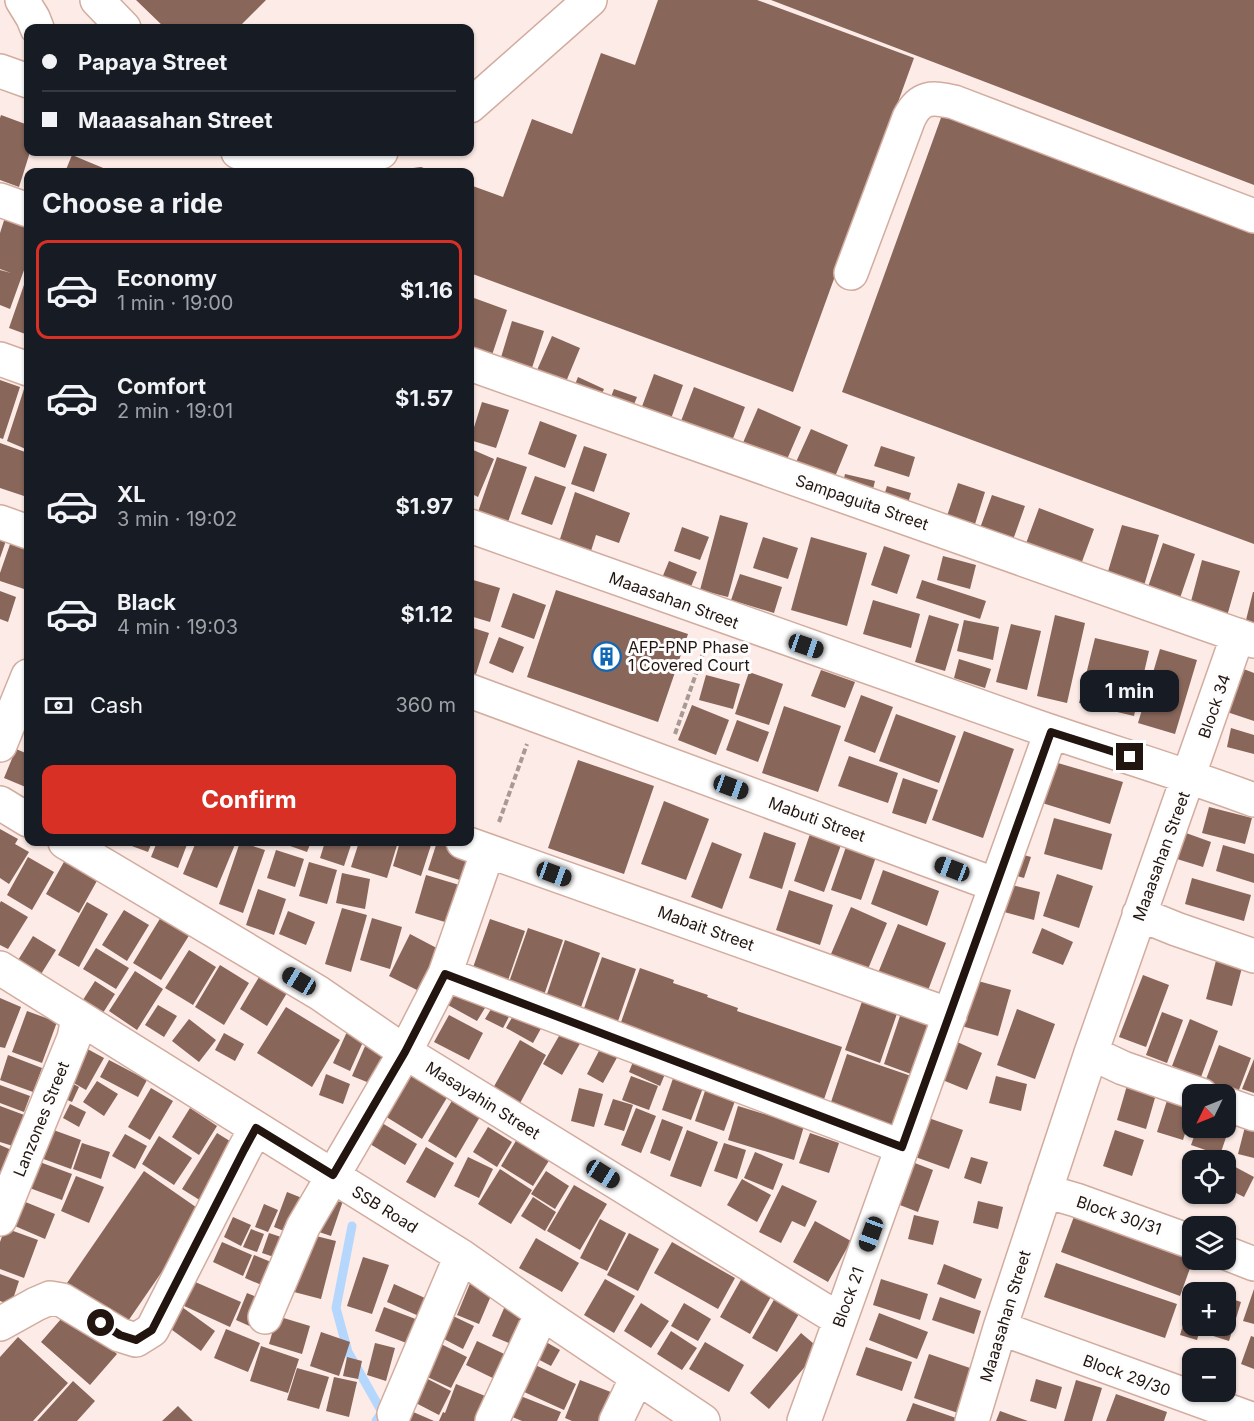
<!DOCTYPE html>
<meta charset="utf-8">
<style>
:root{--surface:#171b24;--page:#242831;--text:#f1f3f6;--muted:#9ea1a6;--line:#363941;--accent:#d93025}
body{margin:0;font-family:Inter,sans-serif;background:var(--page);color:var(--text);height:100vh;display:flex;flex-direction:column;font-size:22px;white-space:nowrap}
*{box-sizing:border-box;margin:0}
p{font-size:20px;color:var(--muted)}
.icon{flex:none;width:33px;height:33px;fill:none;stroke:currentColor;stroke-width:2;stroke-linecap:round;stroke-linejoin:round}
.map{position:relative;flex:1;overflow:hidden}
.details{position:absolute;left:24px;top:168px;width:450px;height:678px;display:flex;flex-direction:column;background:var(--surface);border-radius:12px;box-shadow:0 2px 4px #0004}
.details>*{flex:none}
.top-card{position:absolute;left:24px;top:24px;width:450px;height:132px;border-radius:12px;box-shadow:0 2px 4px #0004;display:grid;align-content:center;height:132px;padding:0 18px;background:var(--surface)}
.needle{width:39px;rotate:227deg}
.tools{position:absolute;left:1182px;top:1084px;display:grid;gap:12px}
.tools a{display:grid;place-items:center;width:54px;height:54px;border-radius:12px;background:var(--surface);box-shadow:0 2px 4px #0004;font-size:30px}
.end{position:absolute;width:27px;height:27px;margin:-14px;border:8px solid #22140f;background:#fff;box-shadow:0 0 0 3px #fff}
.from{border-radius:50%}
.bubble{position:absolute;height:42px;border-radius:12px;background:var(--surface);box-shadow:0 2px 4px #0004;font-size:20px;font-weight:700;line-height:42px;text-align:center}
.car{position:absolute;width:18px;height:36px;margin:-18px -9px;border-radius:8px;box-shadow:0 0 4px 2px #0007;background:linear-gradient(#222 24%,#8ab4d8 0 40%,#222 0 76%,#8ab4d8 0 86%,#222 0)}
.top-card b{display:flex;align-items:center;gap:21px;height:57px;font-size:22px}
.top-card b+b{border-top:2px solid var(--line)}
.top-card i{width:15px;height:15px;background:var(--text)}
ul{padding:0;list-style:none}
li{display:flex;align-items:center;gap:18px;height:99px;margin:0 12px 9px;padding:0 6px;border:3px solid transparent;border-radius:12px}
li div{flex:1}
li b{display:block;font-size:22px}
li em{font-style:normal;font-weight:700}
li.on{border-color:var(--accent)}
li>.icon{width:54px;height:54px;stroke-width:1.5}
h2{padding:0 18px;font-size:27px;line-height:72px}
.pay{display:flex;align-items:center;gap:15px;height:66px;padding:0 18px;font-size:22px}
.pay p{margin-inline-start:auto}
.cta{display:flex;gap:12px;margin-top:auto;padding:12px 18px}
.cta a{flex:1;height:69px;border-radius:12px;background:var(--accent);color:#fff;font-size:24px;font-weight:700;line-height:69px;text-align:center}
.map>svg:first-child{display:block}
</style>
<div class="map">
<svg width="1254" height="1421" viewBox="0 0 1254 1421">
<rect width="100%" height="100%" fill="#fcebe6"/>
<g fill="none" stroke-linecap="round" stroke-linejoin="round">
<path stroke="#b5d7fd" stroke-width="9" d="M352,1226L336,1308L348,1352L382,1412L376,1421"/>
</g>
<path fill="#88665a" d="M136,0H266L238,28H165Z
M658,0H757L914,58L793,392L470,273V185L503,197L532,119L572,134L601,53L635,65Z
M771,0H1254V185Z
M1,115L28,125V152H30L19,187L0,180V118Z
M942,115L1254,230V544L842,392Z
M72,155L108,170L107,172H65Z
M421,167L435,172H390V171Z
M8,208L28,215V259L10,309L0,305V270L11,273L0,269V233Z
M26,279L28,280V335L9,328Z
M474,298L507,310L491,358L470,351V311Z
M512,321L544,331L530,374L499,364Z
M552,336L580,348L563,389L534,377Z
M654,374L683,385L667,430L637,420Z
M578,377L604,389L598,403L572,392Z
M0,380L20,387L3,439L0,438Z
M694,387L745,407L729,449L678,429Z
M24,389L28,390V450L7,441Z
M614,389L637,397L628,419L606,410Z
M482,402L509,410L496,448L470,440Z
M758,408L801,427L782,471L739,452Z
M540,421L577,435L565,468L528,454Z
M811,429L848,445L834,479L796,462Z
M0,443L28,453V483L24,496L0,488Z
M584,446L607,454L594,492L571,484Z
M881,446L915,457L909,477L874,466Z
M471,449L494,459L478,497L470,493V452Z
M497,457L527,467L508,522L478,512Z
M845,474L875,481L870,501L840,495Z
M535,476L566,487L552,525L521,514Z
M958,483L985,492L971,537L943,528Z
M887,486L911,493L905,513L881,505Z
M575,492L630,513L619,543L596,535L591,551L560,539Z
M992,495L1025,506L1008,554L975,542Z
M1039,508L1094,529L1076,578L1021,557Z
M720,515L748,523L728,597L700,590Z
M1122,525L1159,535L1143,589L1106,578Z
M0,526L10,529L0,558Z
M682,527L709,537L700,560L674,551Z
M15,530L28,534V574L24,589L0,581V573Z
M763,537L798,548L788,579L753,568Z
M811,537L867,553L847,626L791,610Z
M1163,543L1195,554L1179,601L1147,590Z
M884,546L910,555L897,594L871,585Z
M943,556L976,565L970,589L937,580Z
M1202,560L1240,571L1227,616L1190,605Z
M669,561L697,572L690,589L662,578Z
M740,574L782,587L774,613L731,600Z
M470,579L500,588L490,622L470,616Z
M922,580L986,601L980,619L916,598Z
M556,590L688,634L658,722L527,677Z
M0,591L16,597L8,622L0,619Z
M1253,592H1254V626L1245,624Z
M513,593L546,605L534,639L501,627Z
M873,600L920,614L911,648L863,634Z
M929,615L959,624L945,671L915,662Z
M1055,615L1085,623L1067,703L1037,696Z
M964,620L999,627L993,660L957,651Z
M1011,624L1041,631L1027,690L996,682Z
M470,627L489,633L475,677L470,675Z
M499,637L524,647L513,673L489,663Z
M1095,638L1149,651L1134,716L1079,703Z
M1160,649L1197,660L1175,734L1138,723Z
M959,659L991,669L985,688L954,678Z
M1241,668L1254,673V721L1227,712Z
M821,670L855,682L845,708L811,696Z
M749,672L783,684L769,725L735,714Z
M706,675L740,684L733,709L699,700Z
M861,695L893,707L875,753L844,741Z
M692,705L729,720L716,755L678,740Z
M784,706L841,726L818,792L762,773Z
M896,714L956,736L939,783L879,761Z
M737,720L769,732L758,762L726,750Z
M1231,728L1254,735V754L1227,747Z
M964,731L1014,749L983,838L932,820Z
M16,749L28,754V788L4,778Z
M849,756L898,773L888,803L838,786Z
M578,760L654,786L624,874L548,848Z
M1051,761L1123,782L1110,824L1039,802Z
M903,778L938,790L926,824L892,813Z
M664,801L709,819L686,880L641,864Z
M1209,807L1252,818L1245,844L1202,833Z
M1054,818L1112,834L1102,870L1044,854Z
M0,829L18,839L15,844L29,852L9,884L0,878Z
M764,832L796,843L782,889L749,878Z
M1186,833L1211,842L1203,867L1177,859Z
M810,834L841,845L824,892L794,881Z
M121,842H152L148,852Z
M157,842H188L178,868L151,857Z
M196,842H236L217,888L183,874Z
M240,842L265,850L243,913L219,904Z
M279,842H311L307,852Z
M325,842H352L344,866L320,858Z
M359,842H398L387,878L351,867Z
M400,842H432L421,876L393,866Z
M437,842L477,854L469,883L428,870Z
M712,842L742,854L722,909L691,897Z
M847,844L877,854L861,900L831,890Z
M1223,845L1254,854V883L1216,871Z
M276,850L304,859L295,887L267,878Z
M1007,850L1031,857L1024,878L1000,871Z
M28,857L54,872L32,910L7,895Z
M65,860L98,879L79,913L46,894Z
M309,862L337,870L327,904L299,896Z
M883,870L939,891L927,926L871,904Z
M342,873L370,879L365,909L336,903Z
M1057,874L1093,886L1079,928L1043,916Z
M426,875L466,887L455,925L415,913Z
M1192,878L1251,895L1244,921L1185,904Z
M1000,882L1040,892L1034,920L993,909Z
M258,889L286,899L274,935L246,925Z
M789,890L833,905L820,945L776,930Z
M1,901L28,917L8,949L0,945V903Z
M87,902L108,914L79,967L58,955Z
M851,907L887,923L868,969L831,954Z
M342,908L367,915L351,972L325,964Z
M124,910L149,925L127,961L102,945Z
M288,911L315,922L306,945L279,934Z
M161,917L190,934L161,980L133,963Z
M372,918L402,927L390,969L360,960Z
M490,919L525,931L505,989L470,976Z
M898,924L946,943L927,993L878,973Z
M528,928L563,940L543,998L508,985Z
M1042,928L1073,942L1063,965L1032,953Z
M410,934L448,954L427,995L389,976Z
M33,936L56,950L38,979L15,965Z
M565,940L600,953L580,1010L546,997Z
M96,948L129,968L116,989L83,969Z
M189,950L216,967L193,1005L165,988Z
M1218,953L1244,960L1232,1006L1206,999Z
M602,957L636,969L616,1027L582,1014Z
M220,965L249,983L224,1025L195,1007Z
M265,967L293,983L267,1026L240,1009Z
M640,968L674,980L673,983L708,995L707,997L738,1008L737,1011L842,1047L822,1105L620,1025Z
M135,971L163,989L137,1030L109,1011Z
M1143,975L1169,985L1146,1047L1119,1037Z
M967,978L1011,990L998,1036L954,1024Z
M95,981L115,994L101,1016L81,1003Z
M459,986L488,1003L477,1021L448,1005Z
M865,993L900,1005L880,1063L845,1050Z
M0,998L21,1007L5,1048L0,1047Z
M496,1001L512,1011L503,1028L485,1019Z
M158,1005L177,1016L164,1037L145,1025Z
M286,1007L340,1040L312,1087L257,1053Z
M903,1007L938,1020L919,1077L884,1064Z
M517,1009L544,1023L533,1043L506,1028Z
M1017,1009L1055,1024L1035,1079L997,1065Z
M27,1011L57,1022L42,1063L12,1052Z
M1162,1012L1183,1020L1167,1063L1146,1055Z
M449,1015L483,1033L469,1060L434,1042Z
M189,1019L216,1040L199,1062L172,1041Z
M1190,1019L1218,1031L1201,1077L1172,1066Z
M350,1025L367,1033L350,1071L333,1063Z
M563,1029L582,1040L562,1075L543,1064Z
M224,1033L244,1044L235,1061L215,1050Z
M520,1040L546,1055L519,1105L492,1090Z
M955,1041L982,1053L967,1090L940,1079Z
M366,1044L396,1056L382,1088L352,1076Z
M602,1045L619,1054L603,1083L587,1074Z
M1219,1045L1251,1058L1237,1095L1205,1082Z
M82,1046L104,1058L86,1090L65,1078Z
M638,1049L670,1062L660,1086L629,1072Z
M847,1054L917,1078L898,1136L828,1111Z
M8,1055L42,1068L33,1092L0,1080Z
M1254,1059V1093L1242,1089Z
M109,1060L147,1080L138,1097L100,1077Z
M677,1067L707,1077L691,1120L662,1110Z
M407,1070L448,1096L422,1139L380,1113Z
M326,1074L350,1084L343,1104L319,1095Z
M631,1076L658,1086L649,1110L622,1100Z
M996,1076L1027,1084L1021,1111L989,1103Z
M62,1078L79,1087L72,1102L54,1094Z
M709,1079L739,1090L724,1131L695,1121Z
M97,1081L118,1094L104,1116L83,1102Z
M1128,1082L1157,1091L1146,1129L1117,1120Z
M0,1085L30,1096L24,1112L0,1103Z
M151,1088L173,1101L150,1140L128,1127Z
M579,1088L603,1094L594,1127L571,1121Z
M1171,1088L1192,1095V1111L1183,1140L1157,1132Z
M453,1099L481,1115L456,1158L428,1141Z
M613,1099L633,1105L624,1131L604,1125Z
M70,1104L86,1112L79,1127L63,1118Z
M1226,1104L1236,1108L1220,1155L1191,1145L1197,1128H1226Z
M0,1106L27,1116L16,1147L0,1142Z
M738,1106L804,1126L794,1160L728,1140Z
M190,1108L217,1126L199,1155L172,1137Z
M636,1108L656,1116L641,1153L621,1145Z
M920,1115L963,1130L949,1169L907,1154Z
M662,1119L683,1127L670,1161L650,1153Z
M1247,1119L1254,1121V1158L1238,1154Z
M382,1123L417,1144L405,1165L370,1144Z
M488,1127L512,1142L497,1167L473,1152Z
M48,1128L81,1140L71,1169L38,1157Z
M687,1130L718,1142L701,1187L670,1176Z
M1115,1130L1144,1140L1132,1176L1103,1166Z
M217,1133L241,1148L206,1204L182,1189Z
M810,1133L839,1143L829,1173L799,1163Z
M125,1134L147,1146L135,1169L112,1156Z
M159,1136L192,1158L174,1185L142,1164Z
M517,1139L550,1159L533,1186L501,1166Z
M82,1143L110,1152L101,1179L73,1169Z
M724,1143L746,1150L737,1179L714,1171Z
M0,1145L16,1152L0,1183Z
M426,1147L454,1163L435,1198L406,1182Z
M755,1152L783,1164L773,1190L744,1178Z
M468,1157L493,1169L479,1198L454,1186Z
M971,1157L988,1162L981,1184L964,1178Z
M907,1160L933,1170L918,1212L892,1202Z
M37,1161L72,1174L62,1200L27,1187Z
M1226,1162L1254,1177L1244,1197L1226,1188Z
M500,1169L532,1190L511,1224L478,1204Z
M144,1171L203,1212L126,1324L67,1283Z
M546,1171L569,1186L555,1209L531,1194Z
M76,1176L104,1187L89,1223L61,1211Z
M742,1179L771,1195L757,1222L727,1205Z
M574,1185L607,1204L580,1250L547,1231Z
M782,1185L817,1201L805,1227L792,1221L781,1243L759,1232Z
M326,1189L345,1195L331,1236L313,1230Z
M287,1192L307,1200L294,1235L274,1227Z
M533,1197L556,1212L545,1231L521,1216Z
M18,1199L55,1214L45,1239L8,1223Z
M978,1201L1003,1207L998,1229L973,1223Z
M264,1204L278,1210L268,1232L255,1227Z
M1076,1211L1192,1254L1193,1260L1180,1296L1061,1252Z
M914,1215L939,1221L933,1245L908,1239Z
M233,1217L251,1225L241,1246L224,1237Z
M600,1219L626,1233L607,1271L580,1258Z
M815,1221L851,1241L828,1282L793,1262Z
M5,1228L38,1240L24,1278L0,1269V1242Z
M251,1229L264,1234L257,1252L243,1247Z
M269,1233L293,1241L286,1261L262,1253Z
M629,1233L659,1249L638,1291L607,1275Z
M308,1234L336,1241L321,1299L294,1292Z
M536,1238L579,1263L562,1292L519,1268Z
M222,1242L252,1255L243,1276L213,1262Z
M672,1242L735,1278L718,1309L654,1273Z
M254,1255L288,1269L278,1292L245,1278Z
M363,1257L389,1265L372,1314L347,1306Z
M1056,1263L1177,1304L1165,1338L1044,1297Z
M944,1264L982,1279L975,1299L937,1284Z
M0,1274L19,1281L11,1305L0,1301Z
M742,1278L772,1295L750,1334L720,1317Z
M605,1279L635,1296L614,1333L584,1315Z
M881,1279L928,1294L920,1320L873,1305Z
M193,1281L241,1302L230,1327L182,1305Z
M471,1281L493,1291L479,1324L457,1315Z
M394,1284L436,1303L428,1320L387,1302Z
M1254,1289V1324L1243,1321Z
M247,1293L266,1301L254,1328L236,1320Z
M940,1297L981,1311L974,1334L932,1320Z
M1226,1297L1241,1302L1229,1341L1207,1334L1209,1326H1226Z
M775,1298L800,1312L777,1352L752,1338Z
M641,1303L669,1321L651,1348L624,1331Z
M684,1303L711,1319L698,1341L671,1326Z
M505,1306L534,1319L521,1348L492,1336Z
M182,1307L215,1331L201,1351L168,1327Z
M384,1307L426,1323L417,1347L375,1331Z
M68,1311L117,1354L90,1385L41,1342Z
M1187,1312L1192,1313V1326H1201L1197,1340L1180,1335Z
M879,1313L928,1332L917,1359L869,1340Z
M277,1316L310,1326L302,1354L269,1344Z
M453,1316L474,1326L463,1349L442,1338Z
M226,1329L260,1343L248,1372L214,1358Z
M671,1331L697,1348L682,1370L657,1354Z
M321,1332L350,1342L339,1376L310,1366Z
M801,1333L820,1349L769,1409L750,1393Z
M1251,1336L1254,1337V1369L1241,1364Z
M18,1337L68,1383L33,1421H0V1357Z
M539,1338L560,1350L551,1366L530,1355Z
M477,1341L515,1359L503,1383L466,1365Z
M437,1342L467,1357L451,1388L421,1374Z
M705,1342L744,1365L729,1392L689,1369Z
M375,1343L395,1348L386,1381L367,1375Z
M261,1346L299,1359L288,1393L250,1381Z
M866,1347L912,1362L902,1391L856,1375Z
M929,1354L973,1369L958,1413L914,1398Z
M347,1357L362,1361L358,1379L343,1376Z
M533,1364L576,1384L564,1410L522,1391Z
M297,1368L329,1377L319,1409L287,1400Z
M422,1376L451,1391L439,1415L410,1400Z
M334,1377L357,1382L349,1417L326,1411Z
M1036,1379L1062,1387L1056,1409L1030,1401Z
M580,1380L621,1396L610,1421H572L565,1418Z
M1076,1380L1102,1388L1092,1421H1064Z
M73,1381L95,1401L77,1421H37Z
M456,1384L490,1398L481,1421H439L443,1412L445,1413Z
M1116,1394L1167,1412L1164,1421H1106Z
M518,1395L561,1412L557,1421H522L510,1416Z
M913,1403L956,1418L954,1421H906Z
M178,1406L193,1421H162Z
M404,1408L434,1421H399Z
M1000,1411L1028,1421H996Z"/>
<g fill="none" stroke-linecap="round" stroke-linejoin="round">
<defs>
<path id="minor" d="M22,0L33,18L37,28
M97,0L124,28
M0,71L28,81
M470,106L590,0
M238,152L301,162L364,156L381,152
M0,200L28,210
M851,273L909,118C920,96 932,97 954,102L1254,216
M0,359L28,369
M470,364L1254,641
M0,522L28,532
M470,526C657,594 846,660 1035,726C1107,751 1182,773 1254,800
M470,691L996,885
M0,745L28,676
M0,803L28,820
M65,842L319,993L405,1052L840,1320
M463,842L950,1015
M1139,914L1176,929L1254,956
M0,968L461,1256L542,1313L703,1421
M445,974L902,1147
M1091,1053L1123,1068L1201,1095
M1226,1104L1254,1114
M1045,1191L1076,1200L1192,1242
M0,1219L74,1038L78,1019
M1226,1253L1254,1264
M265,1317L303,1227L405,1052L445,974L488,851
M0,1324L36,1304L50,1298L62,1300L120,1335L136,1340L152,1330L244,1150L256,1128
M1000,1328L1254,1420
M394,1414L461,1256
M492,1421L542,1313
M616,1421L637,1377
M804,1421L1051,732
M972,1421L1000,1328L1091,1053L1238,635"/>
</defs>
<use href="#minor" stroke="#d2ac9f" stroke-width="36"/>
<path stroke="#a99994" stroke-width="4" stroke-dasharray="6 3" stroke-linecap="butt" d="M675,734L706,645
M499,822L527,744"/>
<use href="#minor" stroke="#fff" stroke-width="33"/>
</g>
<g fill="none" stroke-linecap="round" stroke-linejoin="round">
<path stroke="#22140f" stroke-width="8" d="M101,1323L120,1335L136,1340L152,1330L244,1150L256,1128L333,1175L405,1052L445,974L902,1147L1051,732L1130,757"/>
</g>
<defs>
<symbol id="building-ring" viewBox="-11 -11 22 22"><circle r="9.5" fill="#fdfdfd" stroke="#0e68b5" stroke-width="1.5"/><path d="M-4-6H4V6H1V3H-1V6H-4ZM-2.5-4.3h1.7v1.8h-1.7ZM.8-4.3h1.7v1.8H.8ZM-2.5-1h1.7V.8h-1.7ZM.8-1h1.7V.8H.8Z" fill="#0e68b5"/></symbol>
</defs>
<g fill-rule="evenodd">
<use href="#building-ring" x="590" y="640" width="33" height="33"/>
</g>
<g text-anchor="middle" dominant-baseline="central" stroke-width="6" stroke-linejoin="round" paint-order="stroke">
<g font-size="16" fill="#22140f" stroke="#fdfdfd">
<text transform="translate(862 502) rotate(19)">Sampaguita Street</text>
<text transform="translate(674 600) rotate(20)">Maaasahan Street</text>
<text transform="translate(1214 706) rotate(-71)">Block 34</text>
<text transform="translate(817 819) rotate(20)">Mabuti Street</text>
<text transform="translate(1161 856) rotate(-70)">Maaasahan Street</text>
<text transform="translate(706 928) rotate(20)">Mabait Street</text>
<text transform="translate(483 1100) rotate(32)">Masayahin Street</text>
<text transform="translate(41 1119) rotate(-68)">Lanzones Street</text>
<text transform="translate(385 1209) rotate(32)">SSB Road</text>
<text transform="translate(1119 1215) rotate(19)">Block 30/31</text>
<text transform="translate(848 1297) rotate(-70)">Block 21</text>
<text transform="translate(1005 1316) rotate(-73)">Maaasahan Street</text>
<text transform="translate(1127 1375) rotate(20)">Block 29/30</text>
</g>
<g font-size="16" fill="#22140f" stroke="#fdfdfd" text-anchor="start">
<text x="628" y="647">AFP-PNP Phase<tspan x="628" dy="18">1 Covered Court</tspan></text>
</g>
</g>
</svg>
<div class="tools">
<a><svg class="needle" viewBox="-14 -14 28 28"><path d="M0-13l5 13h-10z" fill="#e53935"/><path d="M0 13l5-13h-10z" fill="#9ea1a6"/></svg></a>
<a><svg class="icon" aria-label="locate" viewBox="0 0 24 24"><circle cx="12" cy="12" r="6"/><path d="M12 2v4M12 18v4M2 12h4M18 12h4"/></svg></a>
<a><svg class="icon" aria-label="layers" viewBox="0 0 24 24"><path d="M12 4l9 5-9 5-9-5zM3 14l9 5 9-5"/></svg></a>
<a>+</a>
<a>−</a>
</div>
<i class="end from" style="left:101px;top:1323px"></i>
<i class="end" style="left:1130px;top:757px"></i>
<div class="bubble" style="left:1080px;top:670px;width:99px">1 min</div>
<i class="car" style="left:806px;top:646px;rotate:109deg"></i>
<i class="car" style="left:731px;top:787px;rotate:110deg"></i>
<i class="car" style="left:952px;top:869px;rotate:291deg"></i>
<i class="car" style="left:554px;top:874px;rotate:110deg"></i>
<i class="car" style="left:299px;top:981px;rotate:301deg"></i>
<i class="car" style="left:603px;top:1174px;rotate:122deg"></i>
<i class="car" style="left:871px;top:1234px;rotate:200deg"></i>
<div class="top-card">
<b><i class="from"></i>Papaya Street</b>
<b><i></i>Maaasahan Street</b>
</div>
<section class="details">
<h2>Choose a ride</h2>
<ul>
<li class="on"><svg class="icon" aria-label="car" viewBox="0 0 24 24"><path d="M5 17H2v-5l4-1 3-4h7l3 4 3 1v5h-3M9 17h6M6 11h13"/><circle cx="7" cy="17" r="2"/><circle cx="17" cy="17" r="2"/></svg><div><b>Economy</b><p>1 min · 19:00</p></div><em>$1.16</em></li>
<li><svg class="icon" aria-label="car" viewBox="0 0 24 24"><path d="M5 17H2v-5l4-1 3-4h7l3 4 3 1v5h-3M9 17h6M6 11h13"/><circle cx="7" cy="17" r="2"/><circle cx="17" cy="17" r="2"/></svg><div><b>Comfort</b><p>2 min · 19:01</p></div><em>$1.57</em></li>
<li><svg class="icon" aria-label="car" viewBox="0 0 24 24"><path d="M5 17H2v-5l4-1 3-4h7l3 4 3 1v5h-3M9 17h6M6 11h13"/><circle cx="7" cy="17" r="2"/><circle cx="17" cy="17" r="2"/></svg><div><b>XL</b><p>3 min · 19:02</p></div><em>$1.97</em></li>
<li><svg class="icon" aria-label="car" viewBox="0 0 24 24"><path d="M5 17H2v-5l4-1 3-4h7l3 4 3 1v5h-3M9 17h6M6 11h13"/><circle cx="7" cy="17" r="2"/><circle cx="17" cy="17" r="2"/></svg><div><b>Black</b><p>4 min · 19:03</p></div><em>$1.12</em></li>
</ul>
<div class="pay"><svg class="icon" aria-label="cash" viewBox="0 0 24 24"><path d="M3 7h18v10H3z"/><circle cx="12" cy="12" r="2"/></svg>Cash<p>360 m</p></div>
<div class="cta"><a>Confirm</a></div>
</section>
</div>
